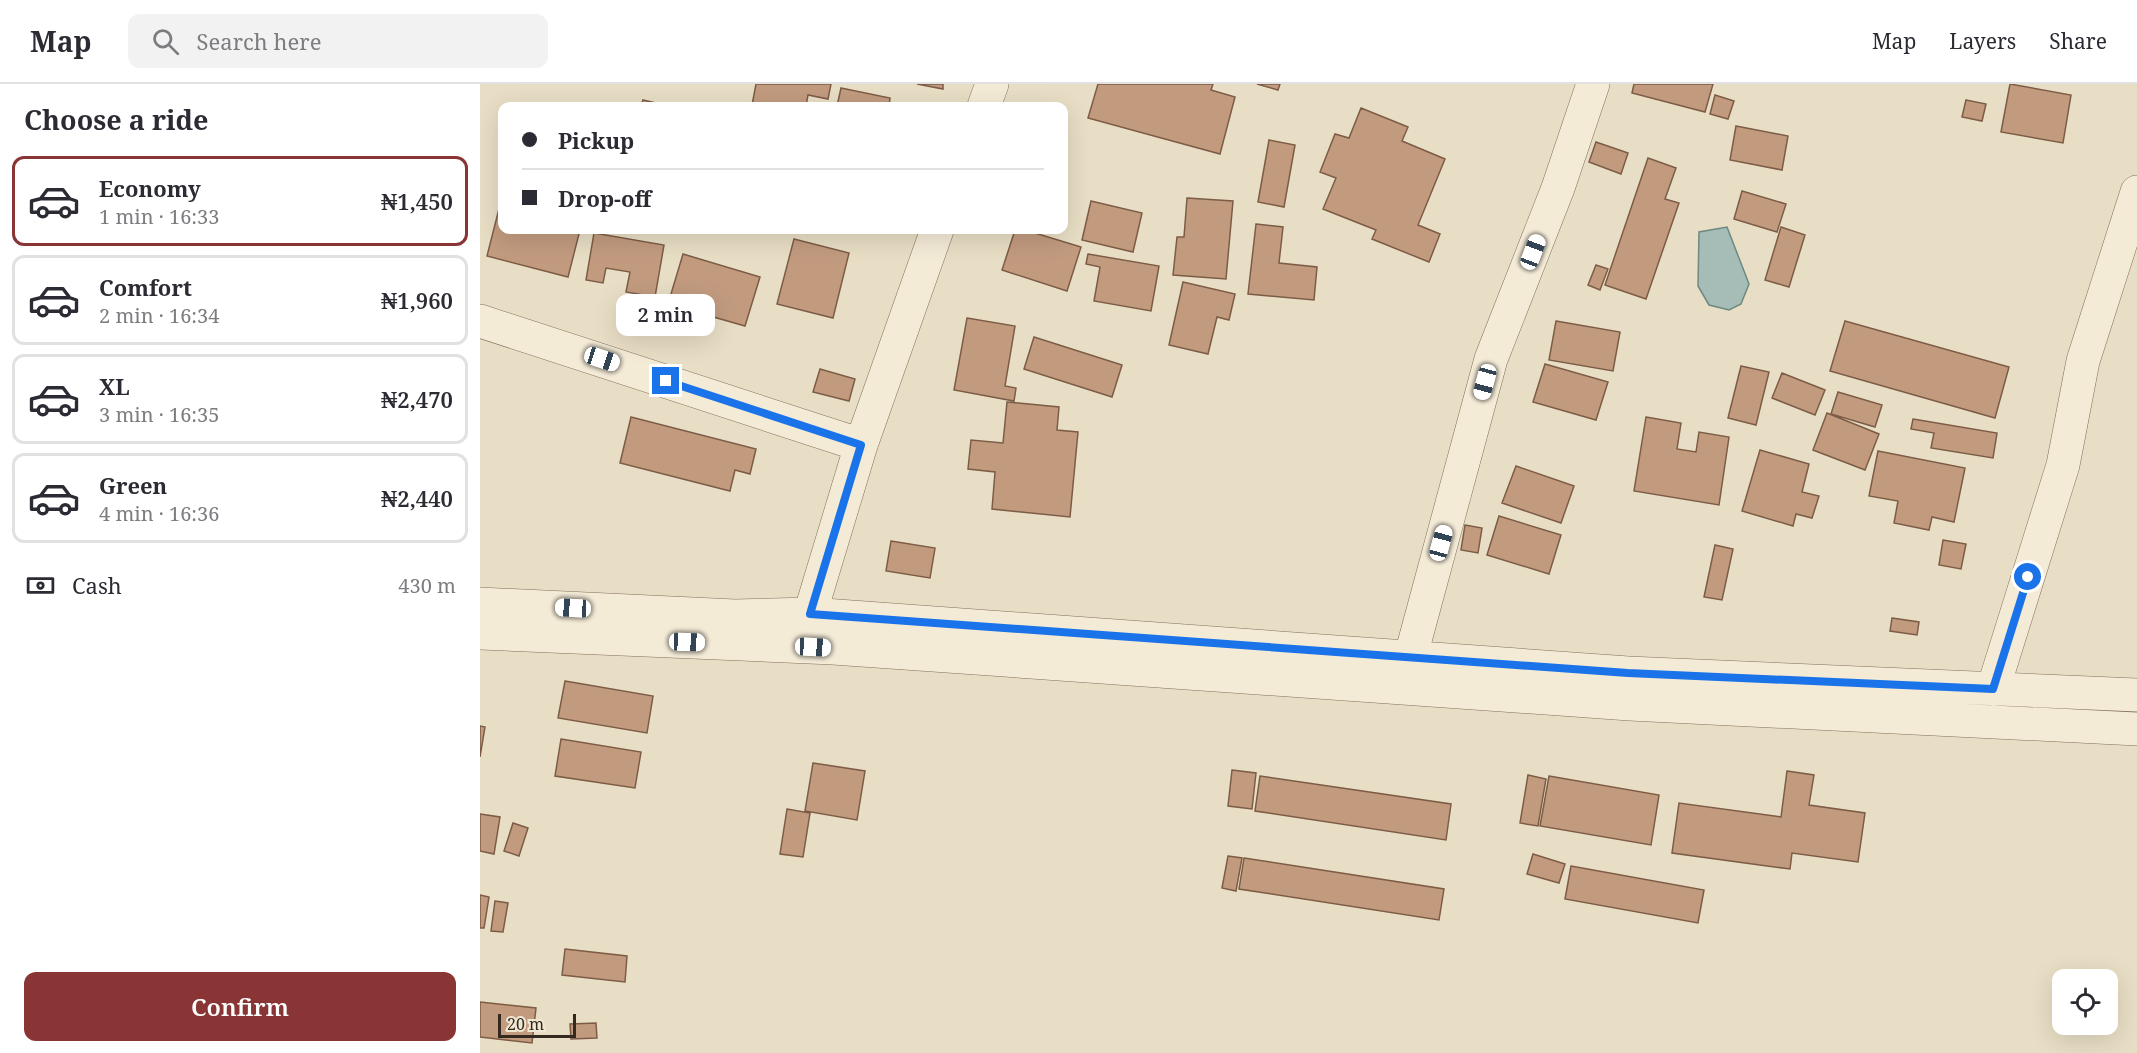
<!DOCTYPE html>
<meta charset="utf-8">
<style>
:root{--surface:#fff;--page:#f2f2f3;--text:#2b2b33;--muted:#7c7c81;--line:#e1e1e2;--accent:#893435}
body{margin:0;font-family:"Noto Serif",serif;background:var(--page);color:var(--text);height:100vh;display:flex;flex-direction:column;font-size:22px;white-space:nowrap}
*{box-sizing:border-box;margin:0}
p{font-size:20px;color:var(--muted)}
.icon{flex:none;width:33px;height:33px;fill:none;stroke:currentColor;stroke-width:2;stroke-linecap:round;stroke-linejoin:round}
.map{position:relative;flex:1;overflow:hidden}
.details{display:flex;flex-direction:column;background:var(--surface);width:480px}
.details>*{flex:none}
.guide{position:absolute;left:18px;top:18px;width:570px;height:132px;border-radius:12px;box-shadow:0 6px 24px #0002;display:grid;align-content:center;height:132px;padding:0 24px;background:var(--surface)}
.buttons{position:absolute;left:1572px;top:885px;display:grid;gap:12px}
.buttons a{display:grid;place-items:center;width:66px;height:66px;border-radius:12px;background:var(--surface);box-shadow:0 6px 24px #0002;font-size:30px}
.scale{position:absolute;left:18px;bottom:15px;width:78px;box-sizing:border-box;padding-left:6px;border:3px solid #33291f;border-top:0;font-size:16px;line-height:21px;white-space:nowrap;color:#33291f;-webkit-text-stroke:4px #f1e8d3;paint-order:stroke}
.end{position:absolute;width:27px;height:27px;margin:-14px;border:8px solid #1a73e8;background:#fff;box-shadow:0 0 0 3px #fff}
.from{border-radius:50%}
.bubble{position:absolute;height:42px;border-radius:12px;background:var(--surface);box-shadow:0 6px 24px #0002;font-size:20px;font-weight:600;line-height:42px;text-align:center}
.car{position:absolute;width:18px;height:36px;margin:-18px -9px;border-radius:8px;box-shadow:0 0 4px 2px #0007;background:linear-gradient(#fff 24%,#345 0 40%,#fff 0 76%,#345 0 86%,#fff 0)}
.guide b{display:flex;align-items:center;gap:21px;height:57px;font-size:22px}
.guide b+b{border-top:2px solid var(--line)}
.guide i{width:15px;height:15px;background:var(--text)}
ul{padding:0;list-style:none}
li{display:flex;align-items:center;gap:18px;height:90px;margin:0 12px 9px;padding:0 12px;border:3px solid var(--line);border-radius:12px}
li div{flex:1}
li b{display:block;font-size:22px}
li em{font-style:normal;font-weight:600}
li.current{border-color:var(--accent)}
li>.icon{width:54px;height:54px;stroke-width:1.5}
h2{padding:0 24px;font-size:27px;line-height:72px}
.pay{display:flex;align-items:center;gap:15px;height:66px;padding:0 24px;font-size:22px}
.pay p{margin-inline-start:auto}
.primary-button{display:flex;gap:12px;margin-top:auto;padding:12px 24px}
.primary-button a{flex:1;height:69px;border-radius:12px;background:var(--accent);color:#fff;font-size:24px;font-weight:600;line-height:69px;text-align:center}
header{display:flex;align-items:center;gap:36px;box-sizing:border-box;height:84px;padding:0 30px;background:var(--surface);border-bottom:2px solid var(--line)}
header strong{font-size:28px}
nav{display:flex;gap:33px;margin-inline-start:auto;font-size:21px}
.search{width:420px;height:54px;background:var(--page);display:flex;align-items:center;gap:15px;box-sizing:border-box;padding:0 21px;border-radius:12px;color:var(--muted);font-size:22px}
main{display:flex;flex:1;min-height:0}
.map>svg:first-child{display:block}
</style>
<header>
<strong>Map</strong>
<div class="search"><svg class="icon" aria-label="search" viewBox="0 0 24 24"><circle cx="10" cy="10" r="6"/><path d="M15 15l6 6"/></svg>Search here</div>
<nav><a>Map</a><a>Layers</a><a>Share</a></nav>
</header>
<main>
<section class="details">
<h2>Choose a ride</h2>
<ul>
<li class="current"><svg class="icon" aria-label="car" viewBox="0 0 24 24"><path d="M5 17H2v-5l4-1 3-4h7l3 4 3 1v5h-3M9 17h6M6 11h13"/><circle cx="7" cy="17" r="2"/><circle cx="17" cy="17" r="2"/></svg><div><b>Economy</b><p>1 min · 16:33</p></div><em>₦1,450</em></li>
<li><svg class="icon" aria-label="car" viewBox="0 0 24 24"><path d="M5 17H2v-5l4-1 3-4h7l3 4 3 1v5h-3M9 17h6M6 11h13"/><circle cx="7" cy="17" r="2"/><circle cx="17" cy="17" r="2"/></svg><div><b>Comfort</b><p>2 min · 16:34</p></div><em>₦1,960</em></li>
<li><svg class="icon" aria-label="car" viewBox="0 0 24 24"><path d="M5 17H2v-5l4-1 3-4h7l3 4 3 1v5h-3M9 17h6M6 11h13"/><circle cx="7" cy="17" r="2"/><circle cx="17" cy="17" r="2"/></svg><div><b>XL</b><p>3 min · 16:35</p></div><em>₦2,470</em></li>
<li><svg class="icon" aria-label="car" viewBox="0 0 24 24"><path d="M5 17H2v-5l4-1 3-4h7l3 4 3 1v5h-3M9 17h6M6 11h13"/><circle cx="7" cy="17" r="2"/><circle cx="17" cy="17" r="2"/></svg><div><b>Green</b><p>4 min · 16:36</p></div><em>₦2,440</em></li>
</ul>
<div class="pay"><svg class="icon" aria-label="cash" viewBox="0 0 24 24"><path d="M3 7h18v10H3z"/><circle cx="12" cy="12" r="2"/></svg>Cash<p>430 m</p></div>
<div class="primary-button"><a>Confirm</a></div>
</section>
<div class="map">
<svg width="1657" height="969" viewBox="0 0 1657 969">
<rect width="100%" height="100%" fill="#e8dec5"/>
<path fill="#a6bcb6" stroke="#6e8982" stroke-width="1.5" d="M1247,143L1269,200L1261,220L1249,226L1229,221L1218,202L1219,148Z"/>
<path fill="#c29b7f" stroke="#7d5c46" stroke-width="1.5" d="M276,0H351L348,15L328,11L326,22L272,21Z
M437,0H463V5Z
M618,0H733L731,6L755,13L740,70L608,34Z
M777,0H800L798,6Z
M1154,0H1233L1225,28L1152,9Z
M1530,0L1591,11L1583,59L1521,48Z
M361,4L410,14L409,22H357Z
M1235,11L1254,17L1248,35L1230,30Z
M163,16L189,22H161Z
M1486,16L1506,20L1502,37L1482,33Z
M881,24L928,43L922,57L965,75L938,141L960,150L949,178L892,155L896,146L843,125L856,94L840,88L855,50L869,54Z
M1256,42L1308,52L1302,86L1250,76Z
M789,56L815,61L804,123L778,118Z
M1116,58L1148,69L1141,90L1109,78Z
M1168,74L1196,84L1185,115L1199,119L1166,215L1125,201Z
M1262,107L1306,120L1297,148L1254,135Z
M22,113V146H100L88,193L7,172Z
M707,114L753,117L746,195L693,191L697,153H704Z
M611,117L662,129L653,168L602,156Z
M776,140L803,143L799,179L837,183L834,216L768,210Z
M1301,143L1325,151L1309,203L1285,196Z
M535,146H545L601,163L587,207L522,186Z
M114,149L184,161L175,213L146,208L150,188L126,184L123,199L106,196Z
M314,155L369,169L353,234L297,220Z
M203,170L280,193L265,242L188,220Z
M608,170L679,182L671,227L614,217L620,183L606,180Z
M1116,181L1128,185L1120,206L1108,201Z
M703,198L755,210L749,236L737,233L728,270L689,261Z
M487,234L535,242L525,302L536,304L534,317L474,306Z
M1076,237L1140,248L1133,287L1069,276Z
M1365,237L1529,283L1515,334L1350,287Z
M554,253L642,281L632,313L544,285Z
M1065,280L1128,298L1116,336L1053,318Z
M1261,282L1289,288L1276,341L1248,334Z
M340,285L375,295L369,317L333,308Z
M1302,289L1345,306L1335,331L1292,314Z
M1358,308L1402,321L1395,343L1351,330Z
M527,318L579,323L577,346L598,348L590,433L512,425L515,388L488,385L491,356L523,359Z
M1347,329L1399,350L1385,386L1333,366Z
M151,333L276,365L270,390L255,386L250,407L140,379Z
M1166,333L1201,339L1197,365L1216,368L1219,348L1249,353L1239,421L1154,407Z
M1433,335L1517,349L1513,374L1451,364L1454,349L1431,345Z
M1280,366L1329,380L1322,408L1339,412L1332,434L1316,430L1313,442L1262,427Z
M1398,367L1485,384L1474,438L1452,433L1449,446L1414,439L1418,417L1389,412Z
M1036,382L1094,402L1081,439L1022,419Z
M1019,432L1081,451L1069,490L1007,471Z
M985,441L1002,444L998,469L981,466Z
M1463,456L1486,460L1481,485L1459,481Z
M411,457L455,464L450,494L406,487Z
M1235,461L1253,465L1242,516L1224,513Z
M1412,534L1439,538L1437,551L1410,547Z
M85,597L173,612L167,649L78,634Z
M0,642L5,643L0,673Z
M81,655L161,668L155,704L75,692Z
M333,679L385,687L377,736L325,727Z
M752,686L776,689L772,725L748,722Z
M1307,687L1334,691L1329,721L1385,729L1378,778L1312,769L1310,785L1192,769L1199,719L1301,733Z
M1048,691L1066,695L1058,742L1040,739Z
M780,692L971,720L966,756L775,727Z
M1069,692L1179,711L1171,761L1060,742Z
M307,725L330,729L323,773L300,770Z
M0,730L20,733L14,770L0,767Z
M33,739L48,744L39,772L24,767Z
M1053,770L1085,780L1079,799L1047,790Z
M748,772L762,774L756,807L742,804Z
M764,774L964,805L959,836L759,805Z
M1091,782L1224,806L1218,839L1085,815Z
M0,811L9,813L4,844H0Z
M15,817L28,819L23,848L11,847Z
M85,865L147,872L145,898L82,891Z
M0,918L56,924L52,959L0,953Z
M116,939L117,954L91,955L90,940Z"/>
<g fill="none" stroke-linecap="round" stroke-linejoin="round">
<defs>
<path id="minor" d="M504,22L512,0
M0,237L381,361
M0,520L255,532L330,530L1148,589L1657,611
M342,548L330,530L381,361L457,146
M0,549L353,564L1150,620L1657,645
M930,575L1011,275L1078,104L1113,0
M1513,605L1583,381L1603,277L1657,108"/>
</defs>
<use href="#minor" stroke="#81705d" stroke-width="34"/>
<use href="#minor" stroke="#f4ebd7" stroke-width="33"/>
</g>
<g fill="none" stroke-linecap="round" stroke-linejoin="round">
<path stroke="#1a73e8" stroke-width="8" d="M186,297L381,361L330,530L1148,589L1513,605L1548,493"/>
</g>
</svg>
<div class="buttons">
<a><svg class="icon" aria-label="locate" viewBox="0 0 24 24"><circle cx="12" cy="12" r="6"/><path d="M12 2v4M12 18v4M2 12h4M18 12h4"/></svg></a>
</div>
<div class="scale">20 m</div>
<i class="end from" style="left:1548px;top:493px"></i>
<i class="end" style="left:186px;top:297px"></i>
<div class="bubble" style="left:136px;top:210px;width:99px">2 min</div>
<i class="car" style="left:1053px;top:168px;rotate:21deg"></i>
<i class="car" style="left:122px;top:275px;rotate:108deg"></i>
<i class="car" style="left:1005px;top:298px;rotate:195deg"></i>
<i class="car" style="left:961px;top:459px;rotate:15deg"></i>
<i class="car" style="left:93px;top:524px;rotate:273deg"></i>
<i class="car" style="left:207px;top:558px;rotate:92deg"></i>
<i class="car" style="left:333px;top:563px;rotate:93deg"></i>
<div class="guide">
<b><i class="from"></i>Pickup</b>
<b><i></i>Drop-off</b>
</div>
</div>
</main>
